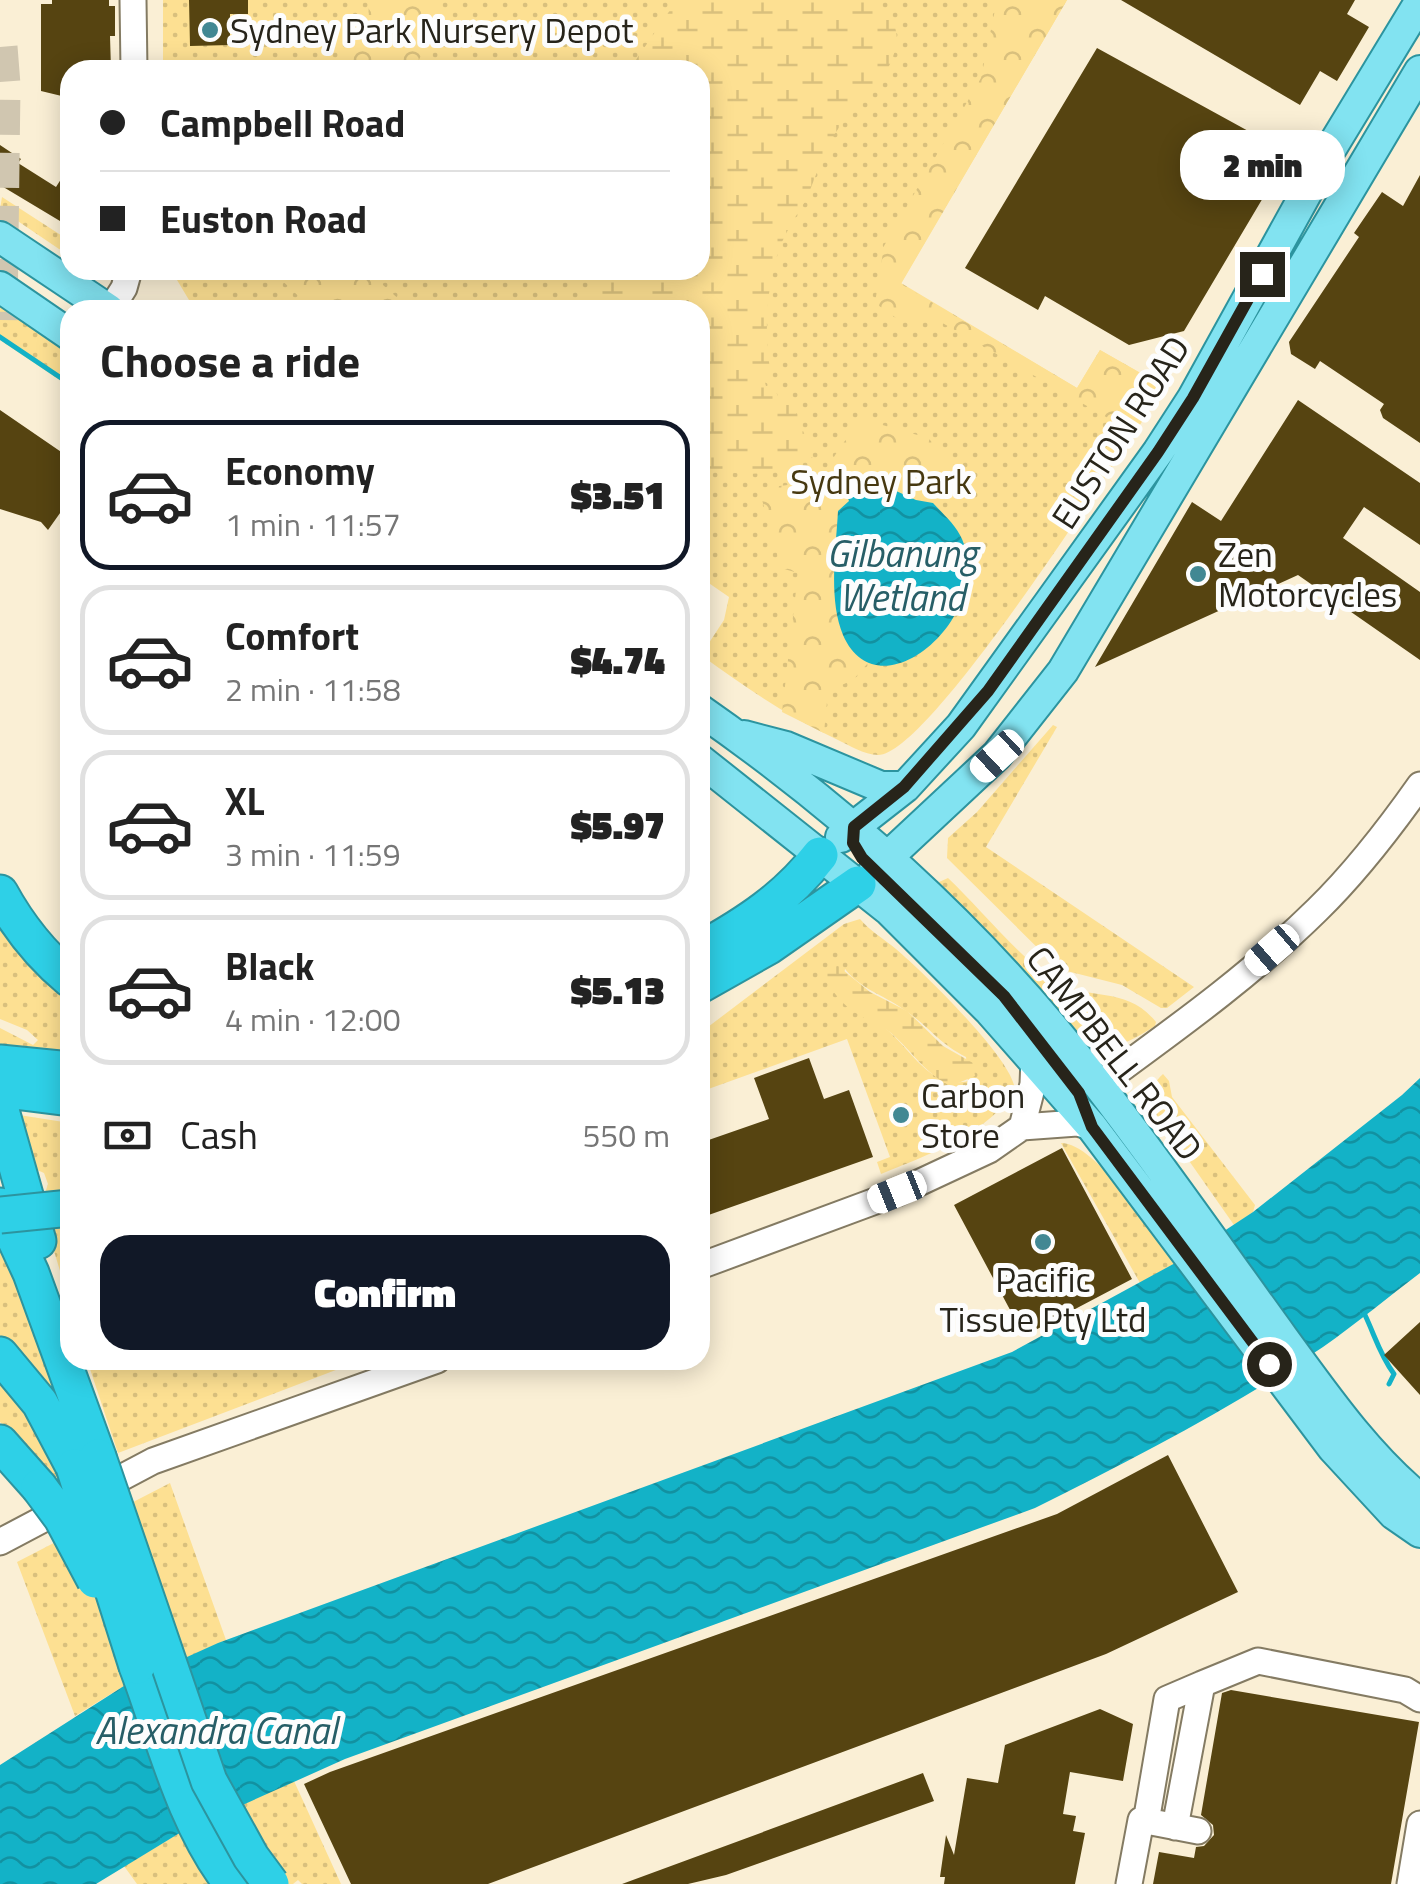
<!DOCTYPE html>
<meta charset="utf-8">
<style>
:root{--surface:#fff;--page:#f6f6f6;--text:#222;--muted:#767676;--line:#e0e0e0;--accent:#111827}
body{margin:0;font-family:"Titillium Web",sans-serif;background:var(--page);color:var(--text);height:100vh;display:flex;flex-direction:column;font-size:38px;white-space:nowrap}
*{box-sizing:border-box;margin:0}
p{font-size:32px;color:var(--muted)}
.icon{flex:none;width:55px;height:55px;fill:none;stroke:currentColor;stroke-width:2;stroke-linecap:round;stroke-linejoin:round}
.map{position:relative;flex:1;overflow:hidden}
.details{position:absolute;left:60px;top:300px;width:650px;height:1070px;display:flex;flex-direction:column;background:var(--surface);border-radius:30px;box-shadow:0 5px 25px #0003}
.details>*{flex:none}
.guide{position:absolute;left:60px;top:60px;width:650px;height:220px;border-radius:30px;box-shadow:0 5px 25px #0003;display:grid;align-content:center;height:220px;padding:0 40px;background:var(--surface)}
.end{position:absolute;width:45px;height:45px;margin:-22px;border:12px solid #27241a;background:#fff;box-shadow:0 0 0 5px #fff}
.from{border-radius:50%}
.bubble{position:absolute;height:70px;border-radius:30px;background:var(--surface);box-shadow:0 5px 25px #0003;font-size:32px;font-weight:800;line-height:70px;text-align:center}
.car{position:absolute;width:30px;height:60px;margin:-30px -15px;border-radius:12px;box-shadow:0 0 8px 2px #0007;background:linear-gradient(#fff 24%,#345 0 40%,#fff 0 76%,#345 0 86%,#fff 0)}
.guide b{display:flex;align-items:center;gap:35px;height:95px;font-size:38px}
.guide b+b{border-top:2px solid var(--line)}
.guide i{width:25px;height:25px;background:var(--text)}
ul{padding:0;list-style:none}
li{display:flex;align-items:center;gap:30px;height:150px;margin:0 20px 15px;padding:0 20px;border:5px solid var(--line);border-radius:30px}
li div{flex:1}
li b{display:block;font-size:38px}
li em{font-style:normal;font-weight:800}
li.current{border-color:var(--accent)}
li>.icon{width:90px;height:90px;stroke-width:1.5}
h2{padding:0 40px;font-size:45px;line-height:120px}
.pay{display:flex;align-items:center;gap:25px;height:110px;padding:0 40px;font-size:38px}
.pay p{margin-inline-start:auto}
.cta{display:flex;gap:20px;margin-top:auto;padding:20px 40px}
.cta a{flex:1;height:115px;border-radius:30px;background:var(--accent);color:#fff;font-size:40px;font-weight:800;line-height:115px;text-align:center}
.map>svg:first-child{display:block}
</style>
<div class="map">
<svg width="1420" height="1884" viewBox="0 0 1420 1884">
<defs>
<pattern id="green-dots" width="8" height="8" patternUnits="userSpaceOnUse" patternTransform="scale(2.5)"><rect width="8" height="8" fill="#fde092"/><path d="M2 2h.1M6 6h.1" fill="none" stroke="#d9c07d" stroke-width="1.8" stroke-linecap="round"/></pattern>
<pattern id="forest-crowns" width="20" height="18" patternUnits="userSpaceOnUse" patternTransform="scale(2.5)"><rect width="20" height="18" fill="#fde092"/><path d="M2 6a3 3 0 1 1 6 0M12 15a3 3 0 1 1 6 0" fill="none" stroke="#d9c07d"/></pattern>
<pattern id="wetland-marsh" width="20" height="14" patternUnits="userSpaceOnUse" patternTransform="scale(2.5)"><rect width="20" height="14" fill="#fde092"/><path d="M1 5h8M5 5V1M11 12h8M15 12V8" fill="none" stroke="#d9c07d"/></pattern>
<pattern id="water-waves" width="16" height="10" patternUnits="userSpaceOnUse" patternTransform="scale(2.5)"><rect width="16" height="10" fill="#13b2c7"/><path d="M0 5q4-4 8 0t8 0" fill="none" stroke="#1291a1"/></pattern>
</defs>
<rect width="100%" height="100%" fill="#faefd5"/>
<path fill="url(#green-dots)" fill-rule="evenodd" d="M163,0H1067L901,283L1077,388L1100,350L1165,387C1127,442 930,756 878,755C864,755 849,745 836,739C787,716 745,687 701,655L724,620L729,597L700,577V310H195L171,270H700V70H163Z
M2,197L70,241V252L59,249L0,209Z
M0,305L70,348V387L0,340Z
M1053,725L1057,727L986,847L1194,987L1167,1008H1161L1122,985L1059,969L947,858L948,838L977,812Z
M948,878C979,907 1022,961 1056,981C1091,1002 1126,985 1156,1022L1155,1026C1120,1048 1103,1056 1067,1031L943,894L937,883Z
M860,919C869,930 884,939 896,949C923,972 1006,1053 1014,1085C999,1131 922,1157 881,1174L877,1162L890,1157L847,1039L700,1092V1033L844,924ZM845,969C862,990 882,994 903,1009C928,1025 938,1043 966,1057L968,1081C930,1091 910,1047 885,1028C869,1016 852,1014 840,997Z
M0,921L70,990V1053L0,1045V1028L33,1045L38,1040L27,1030L0,1019Z
M1163,1074L1169,1081L1172,1097L1255,1205L1253,1212L1234,1225L1152,1108C1149,1094 1152,1084 1163,1074Z
M0,1112L70,1123V1304L38,1198L45,1193L48,1184L44,1173L35,1169L0,1177Z
M1061,1143C1097,1143 1154,1234 1177,1262L1140,1283Z
M0,1228L82,1445L0,1343Z
M87,1360H362L118,1453Z
M0,1370L68,1476L52,1485L26,1448L0,1422Z
M170,1483L226,1640L127,1684L75,1716L17,1562Z
M294,1781L341,1884H302L298,1880L293,1884H137L124,1866L178,1834Z"/>
<path fill="url(#forest-crowns)" d="M369,0H443L415,70H335L368,25Z
M997,0H1067L901,284L1077,388L1100,350L1165,387L1134,433L939,321L899,320L875,303L884,246L981,78Z
M271,270H375L383,285L411,310H313Z
M865,420L928,438L958,469L933,503C897,496 884,473 847,496L850,501L838,511C837,548 827,618 850,647C855,653 863,658 868,663L853,680L828,691L824,733L782,712L798,573L781,568L761,496L763,488L796,484L815,486L843,443Z"/>
<path fill="url(#wetland-marsh)" d="M677,0H876C889,12 900,28 896,46C888,83 861,98 840,126C825,147 818,171 808,195C803,207 795,216 789,228C767,266 763,327 770,369L762,372L766,386L774,385L778,397L789,394L813,457C781,478 737,477 700,466V310H587L596,270H700V70H631V67Z
M838,966L870,992L907,1011L943,1046L973,1063L975,1076L951,1086C924,1073 913,1052 891,1033C880,1024 867,1021 856,1013C843,1006 831,989 823,977L830,968Z"/>
<path fill="url(#water-waves)" d="M883,485L916,500L933,503C943,514 956,525 962,539C996,615 879,718 843,635C828,599 836,549 838,511L849,501L847,496L863,486Z
M1420,1078V1273C1388,1297 1356,1324 1323,1347C1232,1408 1133,1459 1035,1508L345,1759L178,1834L96,1884H0V1765L127,1684L218,1643L1012,1352L1177,1262L1253,1212L1402,1095Z"/>
<g fill="none" stroke-linecap="round" stroke-linejoin="round">
<path stroke="#13b2c7" stroke-width="5" d="M0,337L70,384
M1365,1315C1375,1336 1380,1355 1394,1374L1389,1384"/>
</g>
<path fill="#564411" d="M52,0H109V6H115V36H110L111,70H70V98L41,91V4H52Z
M189,0H248V14H230V45L190,46Z
M1121,0H1355L1347,14L1369,27L1337,81L1320,71L1300,105Z
M1097,48L1261,138L1270,186L1184,331L1129,345L1045,296L1038,310L965,268Z
M0,145L21,159L18,163L56,187L70,165V227L0,185Z
M1420,175V443L1383,418L1380,410L1384,404L1320,361L1315,369L1291,354L1289,342L1359,237L1354,233L1382,192L1403,206Z
M1298,400L1420,483V545L1364,507L1343,538L1420,592V660L1298,575L1095,667L1192,502L1221,521Z
M0,410L70,458V499L48,530L41,522L0,509Z
M809,1058L824,1099L849,1090L873,1157L700,1218V1143L769,1119L754,1078Z
M1062,1148L1132,1279L1024,1336L954,1205Z
M1420,1322V1395L1384,1355Z
M1168,1455L1238,1592L1106,1654L488,1884H351L304,1784L330,1772L1057,1514Z
M1231,1690L1419,1722L1391,1884H1153L1159,1852L1194,1858L1196,1847L1204,1846L1214,1835L1213,1825L1201,1815L1222,1693Z
M1100,1709L1133,1724L1123,1781L1070,1772L1063,1814L1076,1816L1073,1831L1085,1833L1075,1884H944L945,1877H940L946,1835L954,1855L967,1778L998,1783L1005,1745Z
M923,1773L934,1801L726,1875L688,1884H622Z"/>
<g fill="none" stroke-linecap="round" stroke-linejoin="round">
<path stroke="#d0c6b0" stroke-width="35" stroke-dasharray="35 18" stroke-linecap="butt" d="M0,47L3,85L0,320"/>
<defs>
<path id="minor" d="M133,0L134,70
M110,310L124,288L129,270
M1099,1085C1174,1030 1250,976 1317,910C1356,872 1389,829 1420,785
M1022,1127L1033,1084L1034,1059
M700,1266L897,1193L989,1150L1022,1127L1077,1123L1092,1127
M0,1542L153,1461L437,1360
M1146,1822L1167,1699L1202,1684
M1175,1827L1202,1684L1258,1661L1405,1690L1420,1699
M1129,1884L1141,1820L1198,1831
M1410,1884L1420,1824"/>
<path id="major" d="M0,237L109,310
M0,287L70,335
M700,710C852,816 988,939 1100,1087C1163,1169 1222,1254 1283,1338C1324,1394 1366,1455 1420,1499
M744,736L786,747L881,787H905
M700,760L889,910L990,1011L1092,1127L1333,1448L1394,1514L1420,1532
M841,837L905,787L961,726L1158,452L1193,398L1330,150L1420,2
M875,869L997,755L1063,671L1420,71"/>
<path id="highway" d="M0,893C18,926 41,955 70,979
M700,950C747,924 787,898 820,855
M700,985L769,946L858,884
M0,1063L70,1070
M0,1089L70,1098
M0,1107L38,1241
M0,1206L31,1273L98,1457
M0,1355L40,1403L74,1467
M0,1443L39,1487
M137,1666C164,1738 184,1823 232,1884"/>
</defs>
<use href="#minor" stroke="#847b63" stroke-width="29"/>
<use href="#major" stroke="#2c949f" stroke-width="34"/>
<use href="#highway" stroke="#2c949f" stroke-width="39"/>
<use href="#minor" stroke="#fff" stroke-width="25"/>
<use href="#major" stroke="#82e3f1" stroke-width="30"/>
<use href="#highway" stroke="#2ed0e7" stroke-width="35"/>
<defs>
<path id="highway-bridge" d="M0,1215L70,1208
M98,1457L209,1781L251,1857L271,1884
M74,1467L137,1666
M39,1487L62,1518L95,1580"/>
</defs>
<use href="#highway-bridge" stroke="#2c949f" stroke-width="39" stroke-linecap="butt"/>
<use href="#highway-bridge" stroke="#2ed0e7" stroke-width="35"/>
</g>
<g fill="none" stroke-linecap="round" stroke-linejoin="round">
<path stroke="#27241a" stroke-width="12" d="M1262,274L1193,398L1158,452L988,691L904,787L854,827L853,843L862,858L1004,996L1079,1093L1092,1127L1269,1364"/>
</g>
<g fill="#428893" stroke="#fdfdfd" stroke-width="4">
<circle cx="210" cy="30" r="10"/>
<circle cx="1198" cy="574" r="10"/>
<circle cx="901" cy="1115" r="10"/>
<circle cx="1043" cy="1242" r="10"/>
</g>
<g text-anchor="middle" dominant-baseline="central" stroke-width="10" stroke-linejoin="round" paint-order="stroke">
<g font-size="35" fill="#27241a" stroke="#fdfdfd" text-anchor="start">
<text x="230" y="30">Sydney Park Nursery Depot</text>
<text x="1218" y="554">Zen<tspan x="1218" dy="40">Motorcycles</tspan></text>
<text x="921" y="1095">Carbon<tspan x="921" dy="40">Store</tspan></text>
<text x="1043" y="1279" text-anchor="middle">Pacific<tspan x="1043" dy="40">Tissue Pty Ltd</tspan></text>
</g>
<g font-size="35" fill="#27241a" stroke="#fdfdfd">
<text transform="translate(1120 432) rotate(-57)">EUSTON ROAD</text>
<text transform="translate(1115 1053) rotate(52)">CAMPBELL ROAD</text>
</g>
<g font-size="35" fill="#463810" stroke="#fdfdfd">
<text x="881" y="481">Sydney Park</text>
</g>
<g font-size="38" font-style="italic" fill="#275e67" stroke="#fdfdfd">
<text x="902" y="553">Gilbanung<tspan x="902" dy="44">Wetland</tspan></text>
<text x="216" y="1730">Alexandra Canal</text>
</g>
</g>
</svg>
<i class="end from" style="left:1269px;top:1364px"></i>
<i class="end" style="left:1262px;top:274px"></i>
<div class="bubble" style="left:1180px;top:130px;width:165px">2 min</div>
<i class="car" style="left:997px;top:756px;rotate:227deg"></i>
<i class="car" style="left:1272px;top:950px;rotate:229deg"></i>
<i class="car" style="left:897px;top:1192px;rotate:248deg"></i>
<div class="guide">
<b><i class="from"></i>Campbell Road</b>
<b><i></i>Euston Road</b>
</div>
<section class="details">
<h2>Choose a ride</h2>
<ul>
<li class="current"><svg class="icon" aria-label="car" viewBox="0 0 24 24"><path d="M5 17H2v-5l4-1 3-4h7l3 4 3 1v5h-3M9 17h6M6 11h13"/><circle cx="7" cy="17" r="2"/><circle cx="17" cy="17" r="2"/></svg><div><b>Economy</b><p>1 min · 11:57</p></div><em>$3.51</em></li>
<li><svg class="icon" aria-label="car" viewBox="0 0 24 24"><path d="M5 17H2v-5l4-1 3-4h7l3 4 3 1v5h-3M9 17h6M6 11h13"/><circle cx="7" cy="17" r="2"/><circle cx="17" cy="17" r="2"/></svg><div><b>Comfort</b><p>2 min · 11:58</p></div><em>$4.74</em></li>
<li><svg class="icon" aria-label="car" viewBox="0 0 24 24"><path d="M5 17H2v-5l4-1 3-4h7l3 4 3 1v5h-3M9 17h6M6 11h13"/><circle cx="7" cy="17" r="2"/><circle cx="17" cy="17" r="2"/></svg><div><b>XL</b><p>3 min · 11:59</p></div><em>$5.97</em></li>
<li><svg class="icon" aria-label="car" viewBox="0 0 24 24"><path d="M5 17H2v-5l4-1 3-4h7l3 4 3 1v5h-3M9 17h6M6 11h13"/><circle cx="7" cy="17" r="2"/><circle cx="17" cy="17" r="2"/></svg><div><b>Black</b><p>4 min · 12:00</p></div><em>$5.13</em></li>
</ul>
<div class="pay"><svg class="icon" aria-label="cash" viewBox="0 0 24 24"><path d="M3 7h18v10H3z"/><circle cx="12" cy="12" r="2"/></svg>Cash<p>550 m</p></div>
<div class="cta"><a>Confirm</a></div>
</section>
</div>
